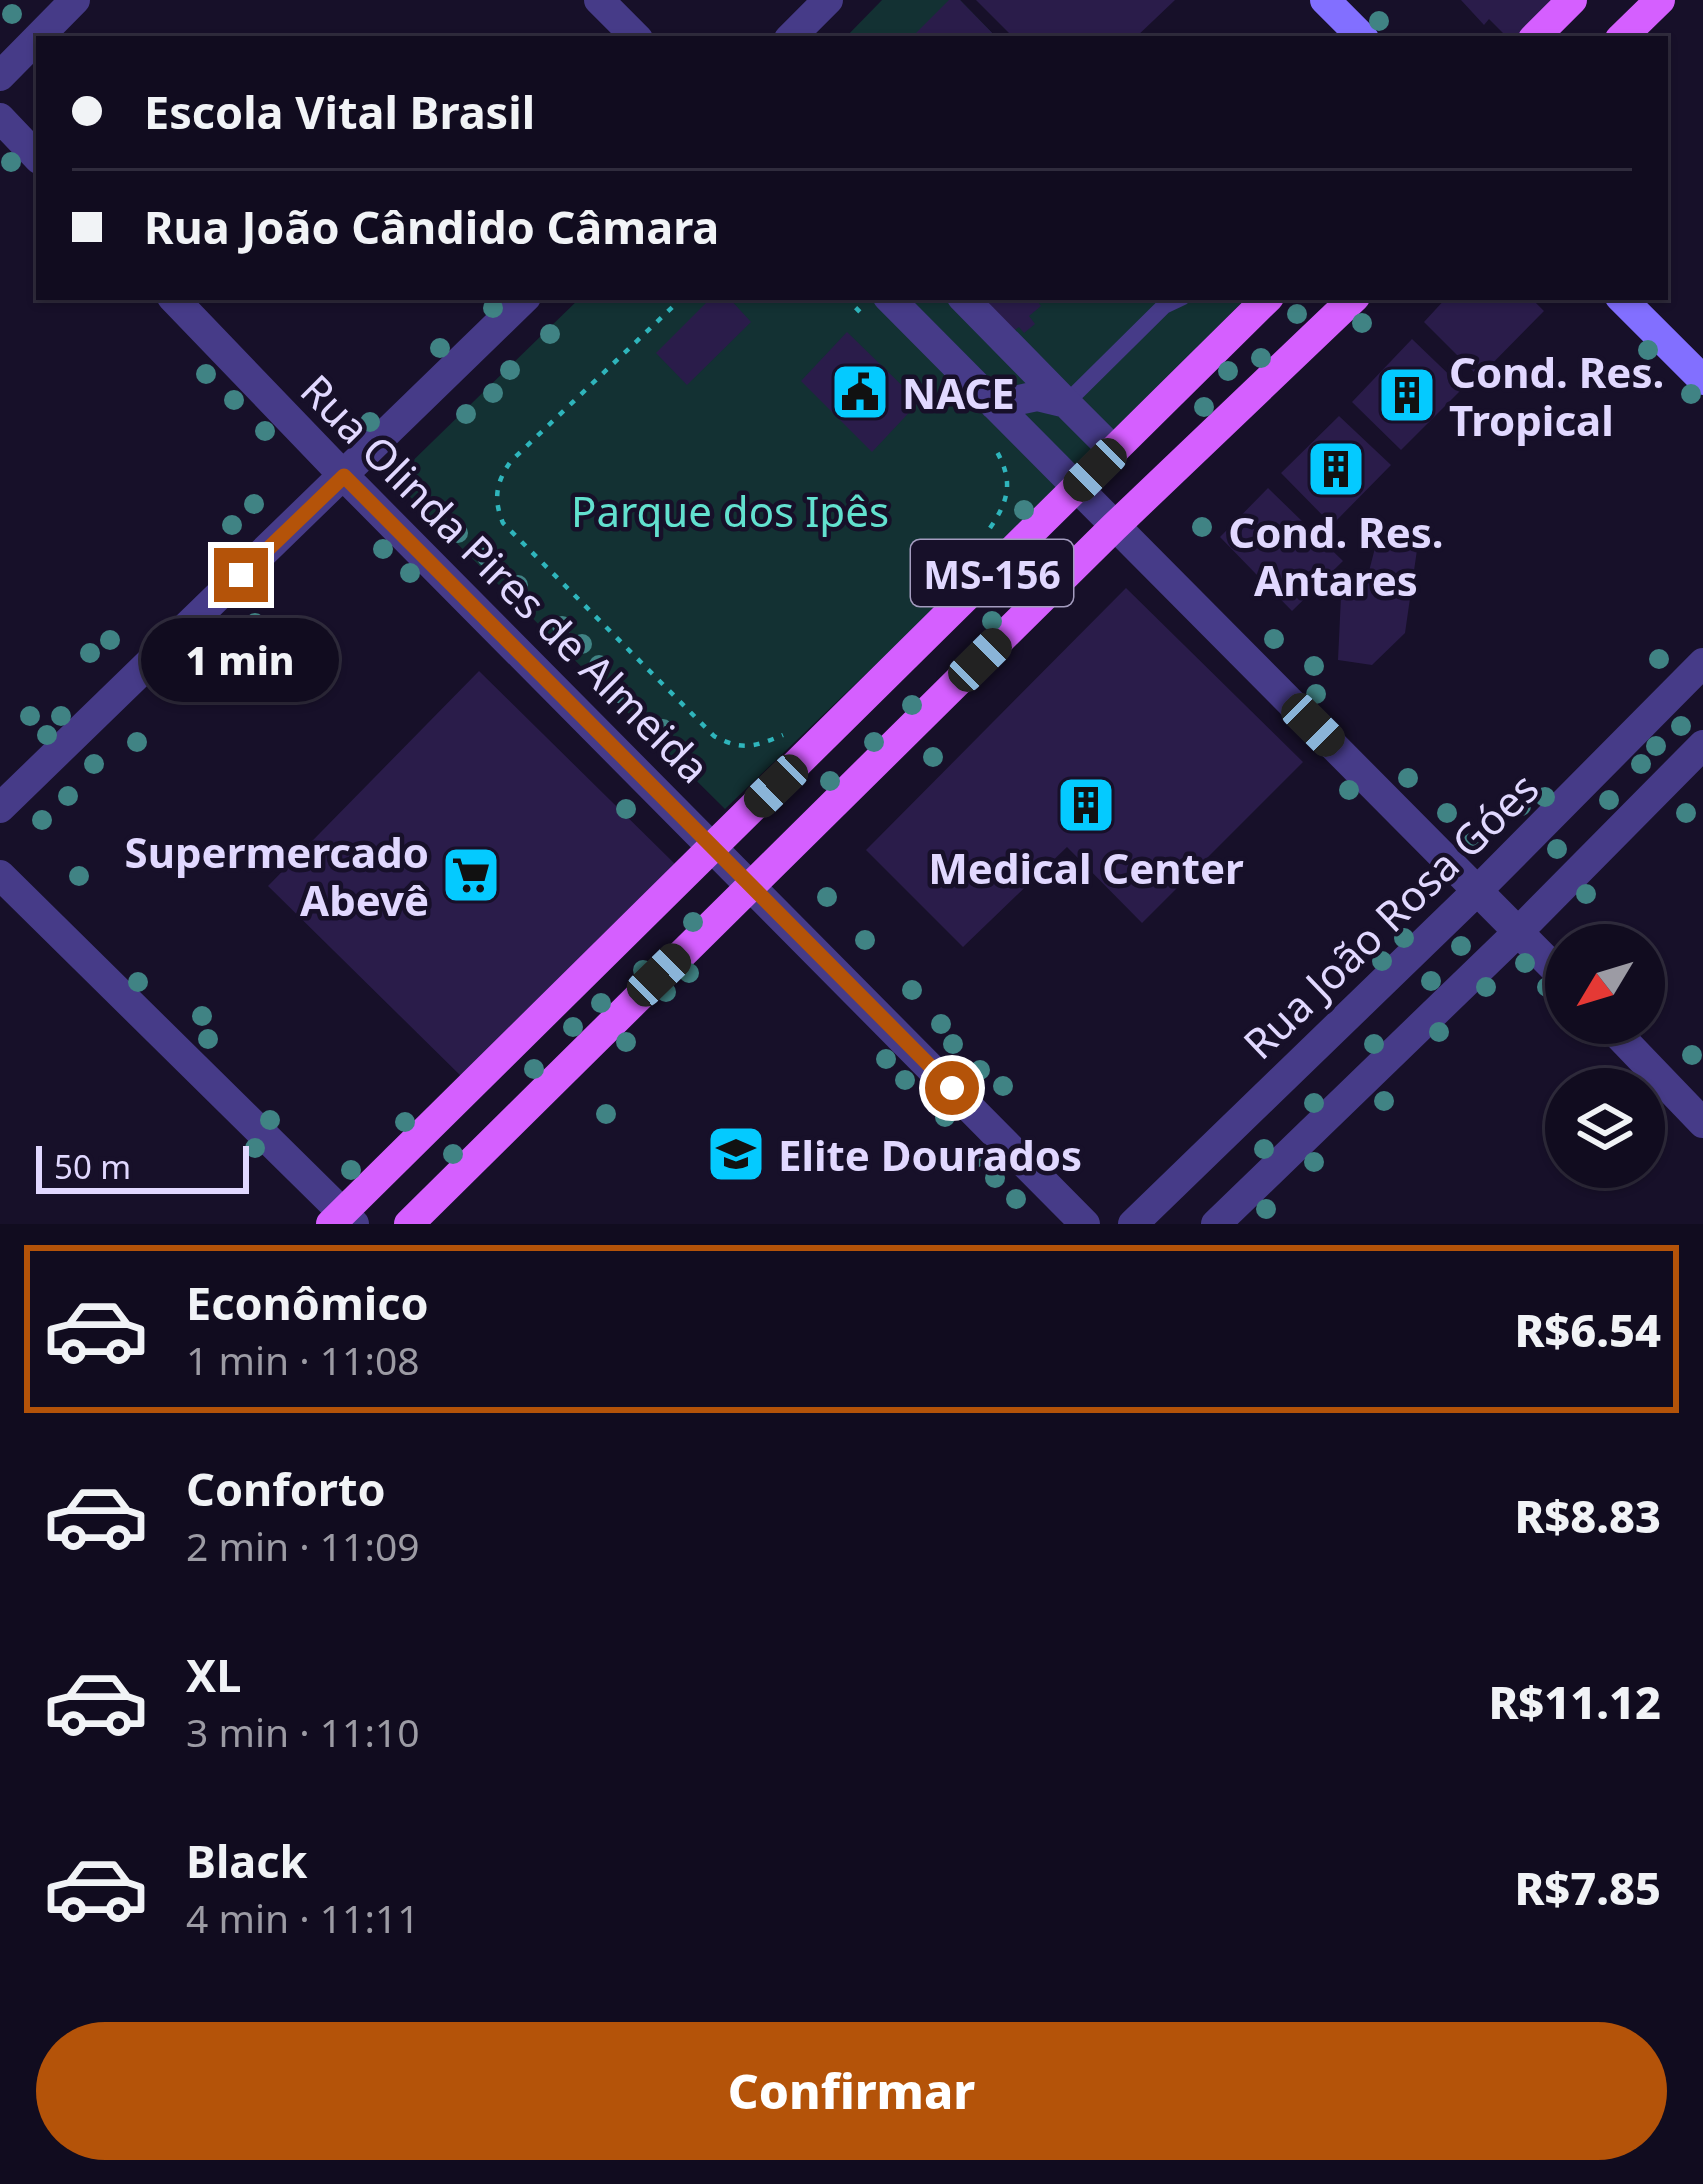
<!DOCTYPE html>
<html lang="pt">
<meta charset="utf-8">
<style>
:root{--surface:#110c1f;--page:#1a1528;--text:#f1f3f6;--muted:#9c9ba4;--line:#302c3d;--accent:#b45309}
body{margin:0;font-family:"Noto Sans",sans-serif;background:var(--page);color:var(--text);height:100vh;display:flex;flex-direction:column;font-size:45px;white-space:nowrap}
*{box-sizing:border-box;margin:0}
p{font-size:39px;color:var(--muted)}
.icon{flex:none;width:66px;height:66px;fill:none;stroke:currentColor;stroke-width:2;stroke-linecap:round;stroke-linejoin:round}
.map{position:relative;height:1224px;overflow:hidden}
.details{display:flex;flex-direction:column;background:var(--surface);flex:1}
.details>*{flex:none}
.top-card{position:absolute;left:36px;top:36px;width:1632px;height:264px;border-radius:0px;box-shadow:0 3px 9px #0004,0 0 0 3px var(--line);display:grid;align-content:center;height:264px;padding:0 36px;background:var(--surface)}
.needle{width:78px;rotate:232deg}
.controls{position:absolute;left:1545px;top:924px;display:grid;gap:24px}
.controls a{display:grid;place-items:center;width:120px;height:120px;border-radius:50%;background:var(--surface);box-shadow:0 3px 9px #0004,0 0 0 3px var(--line);font-size:60px}
.scale{position:absolute;left:36px;bottom:30px;width:213px;box-sizing:border-box;padding-left:12px;border:6px solid #e1d8ff;border-top:0;font-size:33px;line-height:42px;white-space:nowrap;color:#e1d8ff;-webkit-text-stroke:9px #171029;paint-order:stroke}
.end{position:absolute;width:54px;height:54px;margin:-27px;border:15px solid #b45309;background:#fff;box-shadow:0 0 0 6px #fff}
.from{border-radius:50%}
.bubble{position:absolute;height:84px;border-radius:42px;background:var(--surface);box-shadow:0 3px 9px #0004,0 0 0 3px var(--line);font-size:39px;font-weight:800;line-height:84px;text-align:center}
.car{position:absolute;width:36px;height:72px;margin:-36px -18px;border-radius:15px;box-shadow:0 0 9px 3px #0007;background:linear-gradient(#222 24%,#8ab4d8 0 40%,#222 0 76%,#8ab4d8 0 86%,#222 0)}
.top-card b{display:flex;align-items:center;gap:42px;height:114px;font-size:45px}
.top-card b+b{border-top:3px solid var(--line)}
.top-card i{width:30px;height:30px;background:var(--text)}
ul{padding:21px 0 0;list-style:none}
li{display:flex;align-items:center;gap:36px;height:168px;margin:0 24px 18px;padding:0 12px;border:6px solid transparent;border-radius:0px}
li div{flex:1}
li b{display:block;font-size:45px}
li em{font-style:normal;font-weight:800}
li.on{border-color:var(--accent)}
li>.icon{width:108px;height:108px;stroke-width:1.5}
.primary-button{display:flex;gap:24px;margin-top:auto;padding:24px 36px}
.primary-button a{flex:1;height:138px;border-radius:72px;background:var(--accent);color:#fff;font-size:48px;font-weight:800;line-height:138px;text-align:center}
.map>svg:first-child{display:block}
</style>
<div class="map">
<svg width="1703" height="1224" viewBox="0 0 1703 1224">
<rect width="100%" height="100%" fill="#171029"/>
<path fill="#133133" d="M882,0H960L998,39H844Z
M581,297H1247L1045,502L725,809L393,480Z"/>
<path fill="#2a1c4a" d="M949,0H960L998,39H910Z
M976,0H1175L1134,39H1015Z
M1461,0H1558L1517,39H1509L1489,19L1484,25Z
M712,297H728L751,322L687,385L656,353Z
M965,297H1034L1041,306L1029,316L1035,324L1024,333L1019,327L1009,334Z
M1447,297H1530L1544,311L1479,377L1424,322Z
M847,332L919,402L872,452L801,381Z
M1412,339L1463,388L1401,450L1352,402Z
M1339,416L1391,465L1332,525L1281,473Z
M1268,488L1343,561L1292,611L1220,537Z
M1375,548L1417,550L1405,633L1372,665L1338,660L1342,575H1368Z
M1126,588L1303,762L1142,923L1067,847L963,947L866,850Z
M479,671L675,864L464,1079L268,886Z"/>
<g fill="none" stroke-linecap="round" stroke-linejoin="round">
<path stroke="#2fb5bc" stroke-width="4.5" stroke-dasharray="6 9" stroke-linecap="butt" d="M683,297L511,461C496,482 493,499 503,523L714,736C742,751 754,747 783,735
M845,297L862,314
M990,528C1010,499 1013,480 996,450"/>
<path stroke="#463b88" stroke-width="16" d="M1066,403L1164,306L1183,297"/>
<path stroke="#463b88" stroke-width="30" d="M599,0L638,39
M789,39L828,0
M0,76L75,0
M0,118L39,159
M172,297L344,476L1085,1224
M888,297L1566,980
M962,297L1066,403
M995,405L1037,396L1066,403L1114,451
M0,808L526,297
M0,875L354,1224
M1607,1023L1703,1123
M1133,1224L1478,890L1703,663
M1216,1224L1519,931L1703,745"/>
<path stroke="#826fff" stroke-width="30" d="M1325,0L1364,39
M1620,297L1703,380"/>
<path stroke="#d55fff" stroke-width="30" d="M1533,39L1572,0
M1620,39L1660,0
M331,1224L1269,297
M409,1224L1114,527L1355,297"/>
</g>
<g fill="#408384">
<circle cx="12" cy="14" r="10"/>
<circle cx="1379" cy="21" r="10"/>
<circle cx="11" cy="162" r="10"/>
<circle cx="493" cy="308" r="10"/>
<circle cx="1297" cy="314" r="10"/>
<circle cx="1362" cy="323" r="10"/>
<circle cx="550" cy="334" r="10"/>
<circle cx="440" cy="348" r="10"/>
<circle cx="1648" cy="350" r="10"/>
<circle cx="1261" cy="358" r="10"/>
<circle cx="510" cy="370" r="10"/>
<circle cx="1228" cy="371" r="10"/>
<circle cx="206" cy="374" r="10"/>
<circle cx="493" cy="393" r="10"/>
<circle cx="1691" cy="394" r="10"/>
<circle cx="234" cy="400" r="10"/>
<circle cx="1204" cy="407" r="10"/>
<circle cx="466" cy="414" r="10"/>
<circle cx="370" cy="422" r="10"/>
<circle cx="265" cy="431" r="10"/>
<circle cx="254" cy="504" r="10"/>
<circle cx="1024" cy="510" r="10"/>
<circle cx="232" cy="525" r="10"/>
<circle cx="1202" cy="527" r="10"/>
<circle cx="458" cy="533" r="10"/>
<circle cx="383" cy="549" r="10"/>
<circle cx="225" cy="554" r="10"/>
<circle cx="487" cy="557" r="10"/>
<circle cx="968" cy="561" r="10"/>
<circle cx="410" cy="573" r="10"/>
<circle cx="518" cy="585" r="10"/>
<circle cx="1030" cy="587" r="10"/>
<circle cx="992" cy="621" r="10"/>
<circle cx="255" cy="623" r="10"/>
<circle cx="562" cy="626" r="10"/>
<circle cx="1274" cy="639" r="10"/>
<circle cx="110" cy="640" r="10"/>
<circle cx="582" cy="644" r="10"/>
<circle cx="90" cy="653" r="10"/>
<circle cx="1659" cy="659" r="10"/>
<circle cx="599" cy="665" r="10"/>
<circle cx="1314" cy="666" r="10"/>
<circle cx="206" cy="673" r="10"/>
<circle cx="178" cy="692" r="10"/>
<circle cx="622" cy="694" r="10"/>
<circle cx="1316" cy="694" r="10"/>
<circle cx="912" cy="705" r="10"/>
<circle cx="30" cy="716" r="10"/>
<circle cx="61" cy="716" r="10"/>
<circle cx="1681" cy="726" r="10"/>
<circle cx="663" cy="729" r="10"/>
<circle cx="47" cy="735" r="10"/>
<circle cx="137" cy="742" r="10"/>
<circle cx="874" cy="742" r="10"/>
<circle cx="1656" cy="746" r="10"/>
<circle cx="933" cy="757" r="10"/>
<circle cx="94" cy="764" r="10"/>
<circle cx="1641" cy="764" r="10"/>
<circle cx="1408" cy="778" r="10"/>
<circle cx="830" cy="781" r="10"/>
<circle cx="1349" cy="790" r="10"/>
<circle cx="68" cy="796" r="10"/>
<circle cx="1545" cy="797" r="10"/>
<circle cx="1609" cy="800" r="10"/>
<circle cx="1521" cy="806" r="10"/>
<circle cx="626" cy="809" r="10"/>
<circle cx="1447" cy="813" r="10"/>
<circle cx="1686" cy="813" r="10"/>
<circle cx="42" cy="820" r="10"/>
<circle cx="1472" cy="843" r="10"/>
<circle cx="1557" cy="849" r="10"/>
<circle cx="79" cy="876" r="10"/>
<circle cx="1586" cy="894" r="10"/>
<circle cx="827" cy="897" r="10"/>
<circle cx="693" cy="922" r="10"/>
<circle cx="1404" cy="938" r="10"/>
<circle cx="865" cy="940" r="10"/>
<circle cx="1461" cy="946" r="10"/>
<circle cx="1382" cy="961" r="10"/>
<circle cx="1525" cy="963" r="10"/>
<circle cx="643" cy="970" r="10"/>
<circle cx="689" cy="973" r="10"/>
<circle cx="1431" cy="981" r="10"/>
<circle cx="138" cy="982" r="10"/>
<circle cx="1486" cy="987" r="10"/>
<circle cx="1547" cy="987" r="10"/>
<circle cx="912" cy="990" r="10"/>
<circle cx="666" cy="992" r="10"/>
<circle cx="601" cy="1003" r="10"/>
<circle cx="202" cy="1016" r="10"/>
<circle cx="941" cy="1024" r="10"/>
<circle cx="573" cy="1027" r="10"/>
<circle cx="1439" cy="1032" r="10"/>
<circle cx="208" cy="1039" r="10"/>
<circle cx="626" cy="1042" r="10"/>
<circle cx="953" cy="1044" r="10"/>
<circle cx="1374" cy="1044" r="10"/>
<circle cx="1692" cy="1055" r="10"/>
<circle cx="886" cy="1059" r="10"/>
<circle cx="534" cy="1069" r="10"/>
<circle cx="980" cy="1070" r="10"/>
<circle cx="905" cy="1080" r="10"/>
<circle cx="1003" cy="1086" r="10"/>
<circle cx="1384" cy="1101" r="10"/>
<circle cx="1314" cy="1103" r="10"/>
<circle cx="606" cy="1114" r="10"/>
<circle cx="945" cy="1117" r="10"/>
<circle cx="270" cy="1120" r="10"/>
<circle cx="405" cy="1122" r="10"/>
<circle cx="255" cy="1148" r="10"/>
<circle cx="1264" cy="1149" r="10"/>
<circle cx="453" cy="1154" r="10"/>
<circle cx="975" cy="1158" r="10"/>
<circle cx="1314" cy="1162" r="10"/>
<circle cx="351" cy="1170" r="10"/>
<circle cx="995" cy="1178" r="10"/>
<circle cx="1016" cy="1199" r="10"/>
<circle cx="1266" cy="1209" r="10"/>
</g>
<g fill="none" stroke-linecap="round" stroke-linejoin="round">
<path stroke="#b45309" stroke-width="15" d="M241,575L344,476L952,1088"/>
</g>
<defs>
<symbol id="civic-square" viewBox="-11 -11 22 22"><rect x="-9" y="-9" width="18" height="18" rx="4" fill="#04caff" stroke="#171029"/><path d="M-.6-6.5H3V-4.5H.6V-3L4-1V1h2V6H-6V1h2V-1L-.6-3ZM-1.2 2.5V6h2.4V2.5Z" fill="#111"/></symbol>
<symbol id="building-square" viewBox="-11 -11 22 22"><rect x="-9" y="-9" width="18" height="18" rx="4" fill="#04caff" stroke="#171029"/><path d="M-4-6H4V6H1V3H-1V6H-4ZM-2.5-4.3h1.7v1.8h-1.7ZM.8-4.3h1.7v1.8H.8ZM-2.5-1h1.7V.8h-1.7ZM.8-1h1.7V.8H.8Z" fill="#111"/></symbol>
<symbol id="supermarket-square" viewBox="-11 -11 22 22"><rect x="-9" y="-9" width="18" height="18" rx="4" fill="#04caff" stroke="#171029"/><path d="M-6-5.5h2.5l.6 2H6L4.5 2H-2.5L-4.4-4H-6ZM-1.5 3.2a1.3 1.3 0 1 0 .1 0ZM3 3.2a1.3 1.3 0 1 0 .1 0Z" fill="#111"/></symbol>
<symbol id="school-square" viewBox="-11 -11 22 22"><rect x="-9" y="-9" width="18" height="18" rx="4" fill="#04caff" stroke="#171029"/><path d="M0-5L7-2L0 1L-7-2ZM-4 1L0 2.5L4 1V4Q0 6-4 4Z" fill="#111"/></symbol>
</defs>
<g fill-rule="evenodd">
<use href="#civic-square" x="827" y="359" width="66" height="66"/>
<use href="#building-square" x="1374" y="362" width="66" height="66"/>
<use href="#building-square" x="1303" y="436" width="66" height="66"/>
<use href="#building-square" x="1053" y="772" width="66" height="66"/>
<use href="#supermarket-square" x="438" y="842" width="66" height="66"/>
<use href="#school-square" x="703" y="1121" width="66" height="66"/>
</g>
<g text-anchor="middle" dominant-baseline="central" stroke-width="9" stroke-linejoin="round" paint-order="stroke">
<rect fill="#171029" stroke="#a49cbf" stroke-width="3" x="911" y="540" width="162" height="66" rx="9"/>
<g font-size="39" font-weight="bold" fill="#e1d8ff">
<text x="992" y="573">MS-156</text>
</g>
<g font-size="42" font-weight="bold" fill="#e1d8ff" stroke="#171029" text-anchor="start">
<text x="1449" y="371">Cond. Res.<tspan x="1449" dy="48">Tropical</tspan></text>
<text x="902" y="392">NACE</text>
<text x="1336" y="531" text-anchor="middle">Cond. Res.<tspan x="1336" dy="48">Antares</tspan></text>
<text x="429" y="851" text-anchor="end">Supermercado<tspan x="429" dy="48">Abevê</tspan></text>
<text x="1086" y="867" text-anchor="middle">Medical Center</text>
<text x="778" y="1154">Elite Dourados</text>
</g>
<g font-size="42" fill="#62e1cf" stroke="#171029">
<text x="730" y="510">Parque dos Ipês</text>
</g>
<g font-size="42" fill="#e1d8ff" stroke="#171029">
<text transform="translate(506 578) rotate(45)">Rua Olinda Pires de Almeida</text>
<text transform="translate(1390 915) rotate(-44)">Rua João Rosa Góes</text>
</g>
</g>
</svg>
<div class="controls">
<a><svg class="needle" viewBox="-14 -14 28 28"><path d="M0-13l5 13h-10z" fill="#e53935"/><path d="M0 13l5-13h-10z" fill="#9c9ba4"/></svg></a>
<a><svg class="icon" aria-label="layers" viewBox="0 0 24 24"><path d="M12 4l9 5-9 5-9-5zM3 14l9 5 9-5"/></svg></a>
</div>
<div class="scale">50 m</div>
<i class="end from" style="left:952px;top:1088px"></i>
<i class="end" style="left:241px;top:575px"></i>
<div class="bubble" style="left:141px;top:618px;width:198px">1 min</div>
<i class="car" style="left:1095px;top:470px;rotate:225deg"></i>
<i class="car" style="left:980px;top:660px;rotate:45deg"></i>
<i class="car" style="left:1313px;top:725px;rotate:135deg"></i>
<i class="car" style="left:776px;top:786px;rotate:226deg"></i>
<i class="car" style="left:659px;top:975px;rotate:46deg"></i>
<div class="top-card">
<b><i class="from"></i>Escola Vital Brasil</b>
<b><i></i>Rua João Cândido Câmara</b>
</div>
</div>
<section class="details">
<ul>
<li class="on"><svg class="icon" aria-label="car" viewBox="0 0 24 24"><path d="M5 17H2v-5l4-1 3-4h7l3 4 3 1v5h-3M9 17h6M6 11h13"/><circle cx="7" cy="17" r="2"/><circle cx="17" cy="17" r="2"/></svg><div><b>Econômico</b><p>1 min · 11:08</p></div><em>R$6.54</em></li>
<li><svg class="icon" aria-label="car" viewBox="0 0 24 24"><path d="M5 17H2v-5l4-1 3-4h7l3 4 3 1v5h-3M9 17h6M6 11h13"/><circle cx="7" cy="17" r="2"/><circle cx="17" cy="17" r="2"/></svg><div><b>Conforto</b><p>2 min · 11:09</p></div><em>R$8.83</em></li>
<li><svg class="icon" aria-label="car" viewBox="0 0 24 24"><path d="M5 17H2v-5l4-1 3-4h7l3 4 3 1v5h-3M9 17h6M6 11h13"/><circle cx="7" cy="17" r="2"/><circle cx="17" cy="17" r="2"/></svg><div><b>XL</b><p>3 min · 11:10</p></div><em>R$11.12</em></li>
<li><svg class="icon" aria-label="car" viewBox="0 0 24 24"><path d="M5 17H2v-5l4-1 3-4h7l3 4 3 1v5h-3M9 17h6M6 11h13"/><circle cx="7" cy="17" r="2"/><circle cx="17" cy="17" r="2"/></svg><div><b>Black</b><p>4 min · 11:11</p></div><em>R$7.85</em></li>
</ul>
<div class="primary-button"><a>Confirmar</a></div>
</section>
